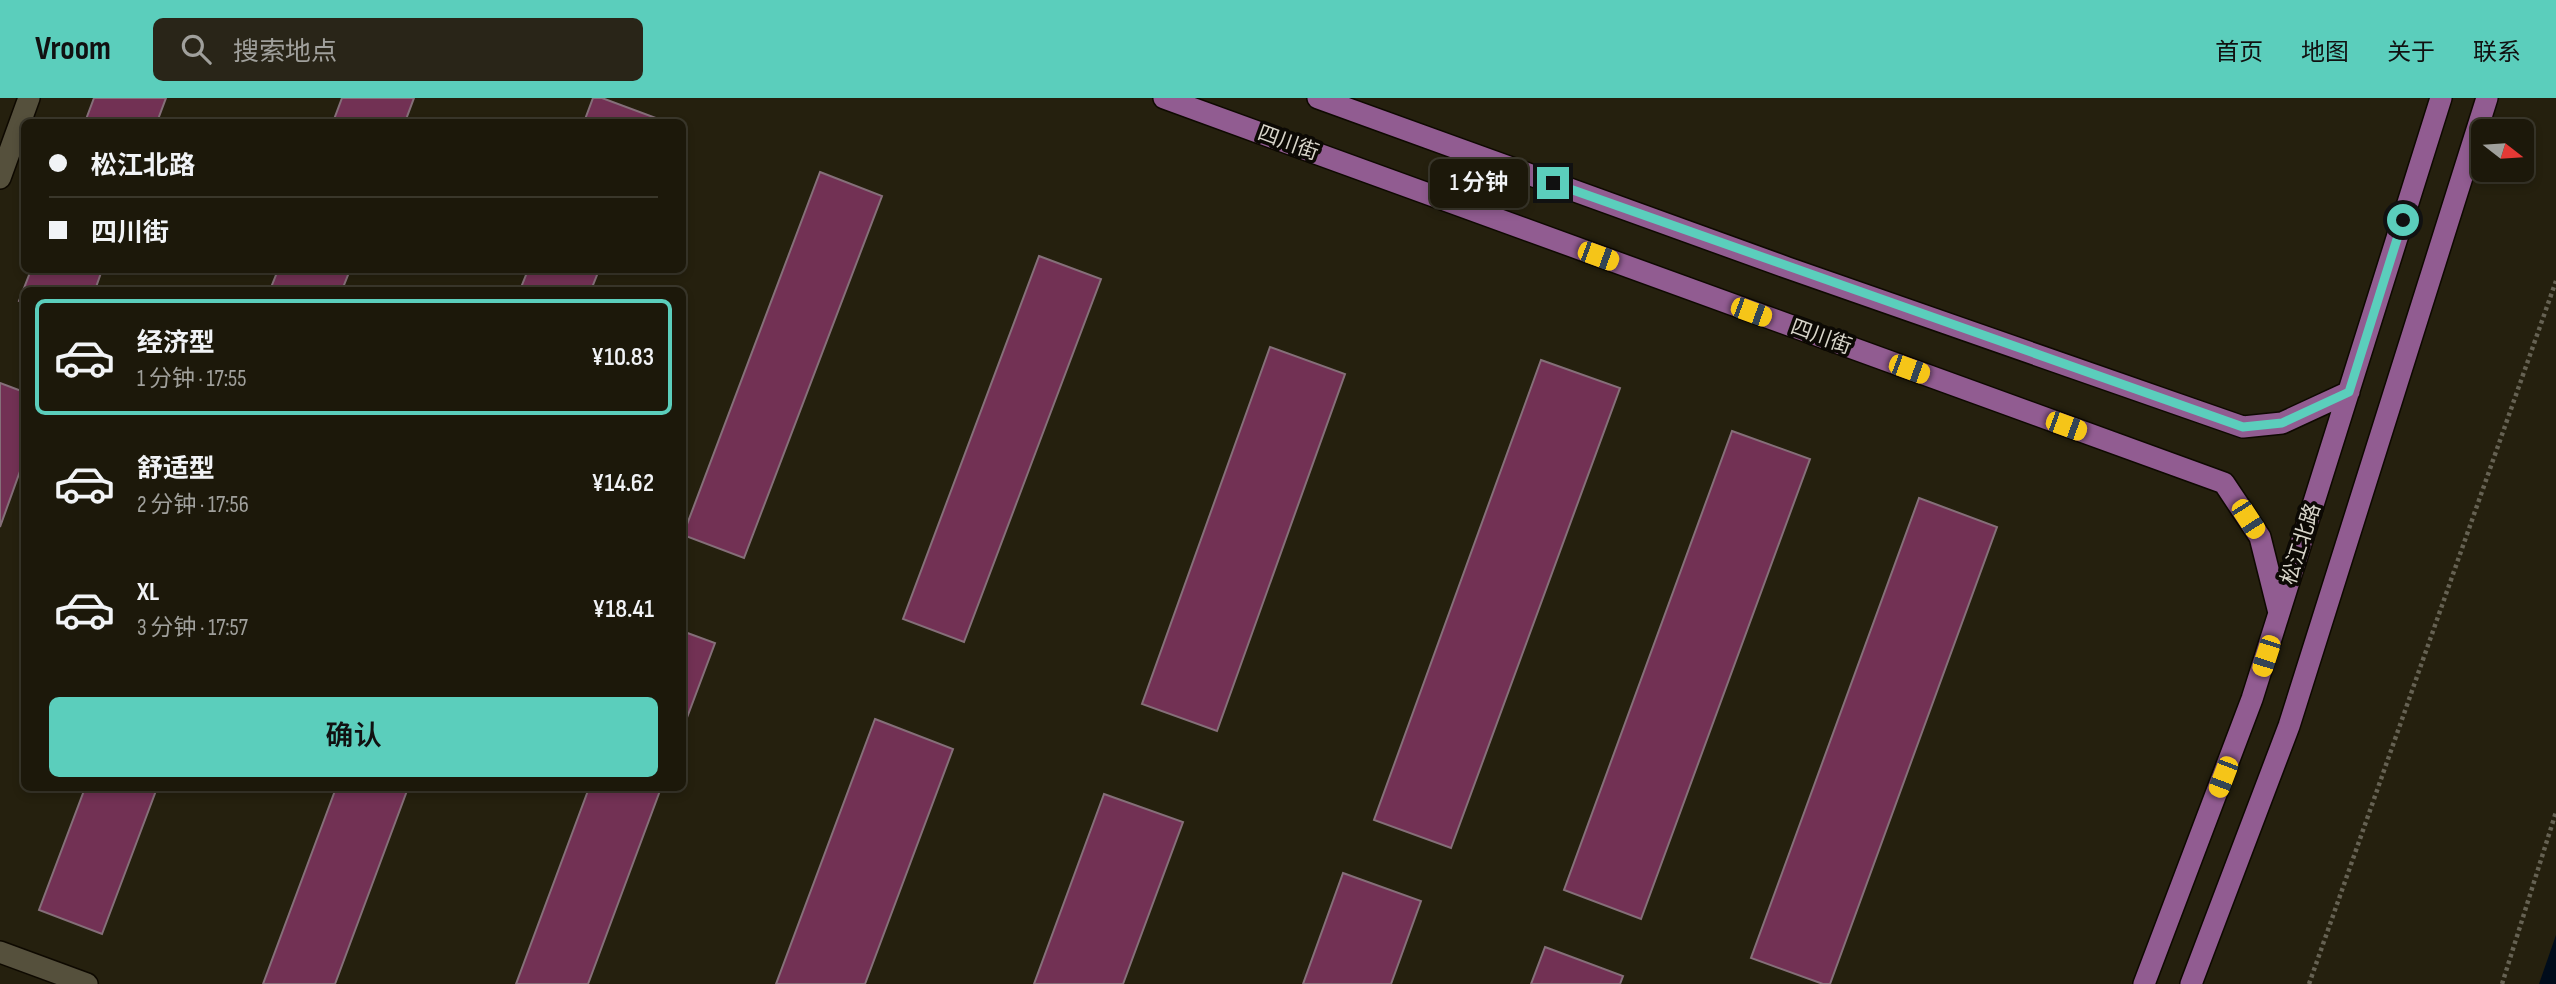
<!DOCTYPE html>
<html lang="zh">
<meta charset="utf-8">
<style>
:root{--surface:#1c180a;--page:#292518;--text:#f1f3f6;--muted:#a0a09c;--line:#3a372b;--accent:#5bcebc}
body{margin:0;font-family:"Sofia Sans Condensed","Noto Sans SC",sans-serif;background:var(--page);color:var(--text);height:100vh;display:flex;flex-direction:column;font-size:26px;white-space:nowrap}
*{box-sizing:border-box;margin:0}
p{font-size:23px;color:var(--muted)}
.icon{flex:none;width:38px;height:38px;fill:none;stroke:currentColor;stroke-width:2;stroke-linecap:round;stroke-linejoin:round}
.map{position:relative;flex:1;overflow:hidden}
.side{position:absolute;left:21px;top:189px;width:665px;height:504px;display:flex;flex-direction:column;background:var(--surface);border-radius:10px;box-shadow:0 4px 10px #0003,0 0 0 2px var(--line)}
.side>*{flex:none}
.banner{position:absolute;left:21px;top:21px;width:665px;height:154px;border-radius:10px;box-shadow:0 4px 10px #0003,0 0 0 2px var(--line);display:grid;align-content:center;height:154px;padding:0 28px;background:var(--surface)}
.needle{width:46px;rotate:107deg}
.buttons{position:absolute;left:2471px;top:21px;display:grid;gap:14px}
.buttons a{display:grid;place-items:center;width:63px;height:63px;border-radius:10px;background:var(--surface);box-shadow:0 4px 10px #0003,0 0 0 2px var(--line);font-size:35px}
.end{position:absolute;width:32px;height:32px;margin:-16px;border:9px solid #5bcebc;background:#111;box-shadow:0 0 0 4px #111}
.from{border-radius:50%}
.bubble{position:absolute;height:49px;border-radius:10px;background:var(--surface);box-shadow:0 4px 10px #0003,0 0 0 2px var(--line);font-size:23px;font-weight:600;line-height:49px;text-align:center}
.car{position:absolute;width:21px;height:42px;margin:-21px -10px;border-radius:9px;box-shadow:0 0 5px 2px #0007;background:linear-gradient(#f5c518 24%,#345 0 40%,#f5c518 0 76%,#345 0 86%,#f5c518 0)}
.banner b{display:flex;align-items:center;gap:24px;height:66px;font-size:26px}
.banner b+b{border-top:2px solid var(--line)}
.banner i{width:18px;height:18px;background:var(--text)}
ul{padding:12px 0 0;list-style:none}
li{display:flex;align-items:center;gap:21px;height:116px;margin:0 14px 10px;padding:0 14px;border:4px solid transparent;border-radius:10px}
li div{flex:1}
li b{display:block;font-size:26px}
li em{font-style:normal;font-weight:600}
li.active{border-color:var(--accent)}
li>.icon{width:63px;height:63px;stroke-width:1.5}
.button{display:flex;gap:14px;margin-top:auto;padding:14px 28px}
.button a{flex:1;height:80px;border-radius:10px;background:var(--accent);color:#111;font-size:28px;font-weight:600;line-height:80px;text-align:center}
header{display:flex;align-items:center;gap:42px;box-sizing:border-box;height:98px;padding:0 35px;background:var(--accent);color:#111}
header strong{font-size:33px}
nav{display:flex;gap:38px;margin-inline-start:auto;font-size:24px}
.search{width:490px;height:63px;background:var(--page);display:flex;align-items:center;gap:18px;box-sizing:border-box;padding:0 24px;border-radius:10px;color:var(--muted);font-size:26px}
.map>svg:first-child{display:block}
</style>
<header>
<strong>Vroom</strong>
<div class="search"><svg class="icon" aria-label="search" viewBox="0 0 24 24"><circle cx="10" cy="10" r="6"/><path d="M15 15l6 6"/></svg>搜索地点</div>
<nav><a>首页</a><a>地图</a><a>关于</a><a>联系</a></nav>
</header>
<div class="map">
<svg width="2556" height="886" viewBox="0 0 2556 886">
<rect width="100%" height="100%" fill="#25200e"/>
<path fill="#000c1b" d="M2556,837V886H2539Z"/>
<path fill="#723154" stroke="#856f79" stroke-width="2" d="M94,0H166L157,24H85Z
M342,0H414L405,24H333Z
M593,0H602L656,20L654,24H584Z
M820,74L882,98L744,460L683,437Z
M1039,158L1101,181L964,544L903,521Z
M31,172H102L95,192H24V205L19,203Z
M278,172H350L342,192H270Z
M528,172H599L591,192H520Z
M1270,249L1345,276L1217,633L1142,606Z
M1541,262L1620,290L1451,750L1374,722Z
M0,285L24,294V362L0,429Z
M1732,333L1810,361L1641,821L1564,792Z
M1919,400L1997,429L1830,886H1823L1751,860Z
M682,533L715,545L682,633Z
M875,621L953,651L865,886H776Z
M85,690H157L102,836L39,812Z
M336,690H408L335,886H263Z
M589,690H661L588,886H516Z
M1104,696L1183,724L1123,886H1034Z
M1343,775L1421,803L1391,886H1303Z
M1545,849L1623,878L1620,886H1531Z"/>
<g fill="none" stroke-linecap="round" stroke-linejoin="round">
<defs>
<path id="minor" d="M0,80L29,0
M0,854L87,886"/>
<path id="major" d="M1164,0L2224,385L2260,439L2279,515
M1318,0L1788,170L2243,329L2282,325L2349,294
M2144,886L2252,601L2441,0
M2191,886L2289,628L2487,0"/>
</defs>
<use href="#minor" stroke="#0e0900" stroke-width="24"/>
<use href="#major" stroke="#0e0900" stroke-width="24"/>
<path stroke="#666253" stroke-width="4.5" stroke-dasharray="3.5 3.5" stroke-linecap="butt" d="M2309,886L2556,183
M2502,886L2556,714"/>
<use href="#minor" stroke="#55503c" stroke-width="21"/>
<use href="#major" stroke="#915c91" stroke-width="21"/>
</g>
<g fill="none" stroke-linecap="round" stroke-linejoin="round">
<path stroke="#5bcebc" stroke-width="9" d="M1553,85L2243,329L2282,325L2349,294L2403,122"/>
</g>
<g text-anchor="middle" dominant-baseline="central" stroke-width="7" stroke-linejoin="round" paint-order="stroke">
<g font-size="21" fill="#d8d5ca" stroke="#0c0904">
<text transform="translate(1288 45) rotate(20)">四川街</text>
<text transform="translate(1821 239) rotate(20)">四川街</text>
<text transform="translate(2301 446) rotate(-72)">松江北路</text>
</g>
</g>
</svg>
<div class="buttons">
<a><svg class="needle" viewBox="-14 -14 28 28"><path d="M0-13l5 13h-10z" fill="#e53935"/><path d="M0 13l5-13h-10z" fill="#a0a09c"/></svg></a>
</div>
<i class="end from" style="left:2403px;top:122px"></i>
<i class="end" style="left:1553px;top:85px"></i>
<div class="bubble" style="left:1430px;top:61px;width:98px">1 分钟</div>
<i class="car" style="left:1598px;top:158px;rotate:110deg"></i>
<i class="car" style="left:1751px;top:214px;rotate:110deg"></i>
<i class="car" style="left:1909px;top:271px;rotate:110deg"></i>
<i class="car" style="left:2066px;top:328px;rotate:110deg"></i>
<i class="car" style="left:2248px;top:421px;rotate:147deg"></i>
<i class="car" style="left:2266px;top:558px;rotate:198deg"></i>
<i class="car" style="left:2223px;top:679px;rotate:201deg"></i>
<div class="banner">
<b><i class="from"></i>松江北路</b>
<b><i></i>四川街</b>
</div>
<section class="side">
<ul>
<li class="active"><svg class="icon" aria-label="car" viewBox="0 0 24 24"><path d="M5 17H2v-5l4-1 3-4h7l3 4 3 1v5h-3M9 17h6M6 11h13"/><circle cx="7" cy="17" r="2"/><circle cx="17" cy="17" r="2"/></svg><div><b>经济型</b><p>1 分钟 · 17:55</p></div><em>¥10.83</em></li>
<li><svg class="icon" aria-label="car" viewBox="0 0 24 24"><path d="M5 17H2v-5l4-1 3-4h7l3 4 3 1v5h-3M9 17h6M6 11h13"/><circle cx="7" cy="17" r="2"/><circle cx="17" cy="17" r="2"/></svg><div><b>舒适型</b><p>2 分钟 · 17:56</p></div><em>¥14.62</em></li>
<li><svg class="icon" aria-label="car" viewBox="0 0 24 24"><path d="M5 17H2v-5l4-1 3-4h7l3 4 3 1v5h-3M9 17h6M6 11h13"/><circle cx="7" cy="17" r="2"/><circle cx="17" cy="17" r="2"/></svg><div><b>XL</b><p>3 分钟 · 17:57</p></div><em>¥18.41</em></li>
</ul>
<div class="button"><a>确认</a></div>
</section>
</div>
